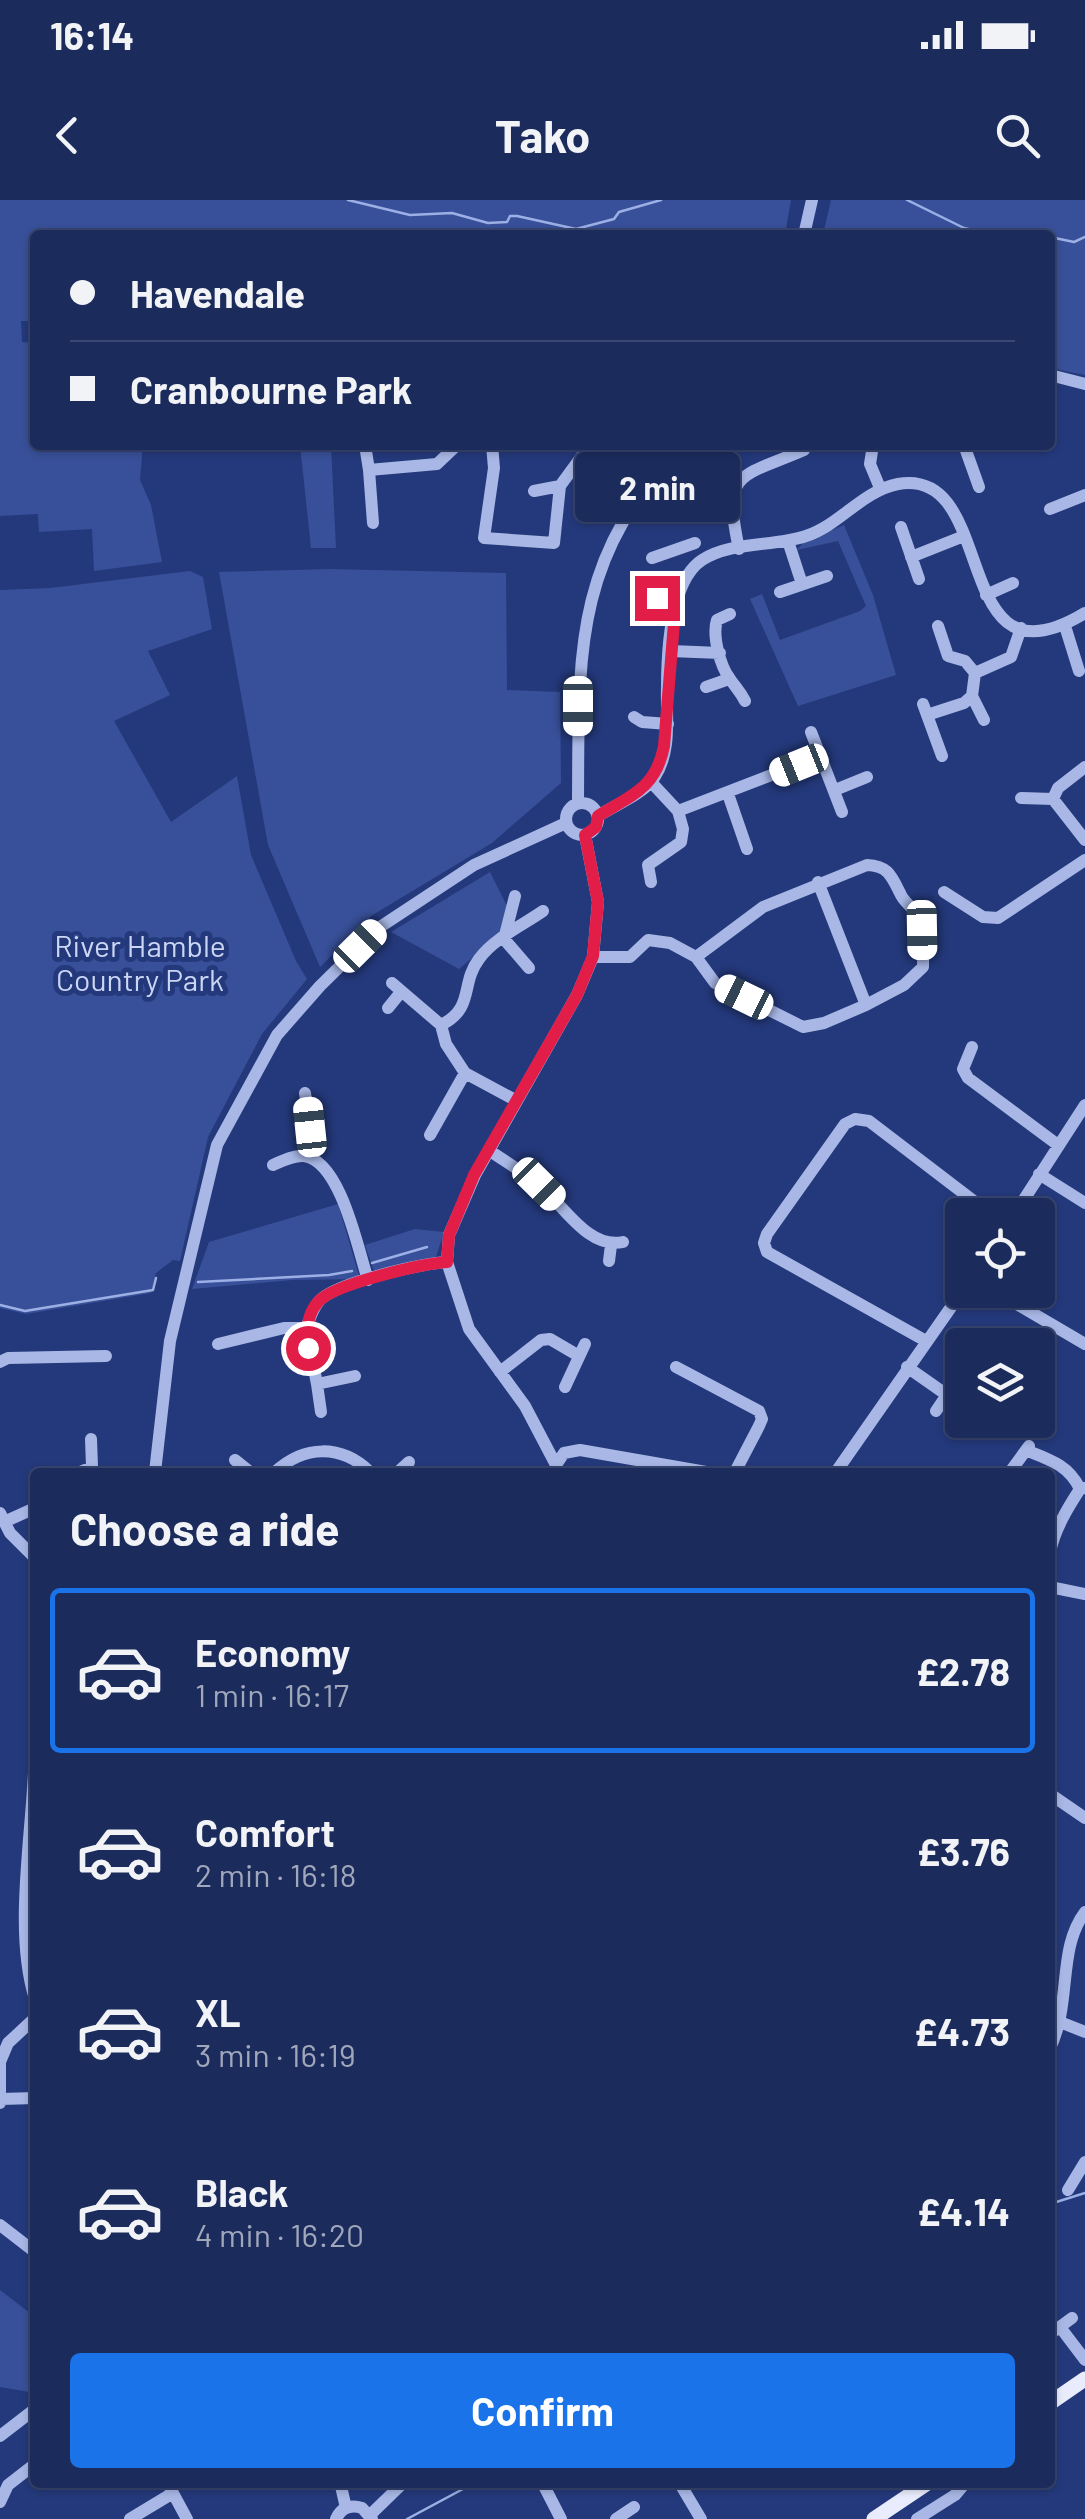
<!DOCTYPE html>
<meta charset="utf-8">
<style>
:root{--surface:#1b2b5c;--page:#243362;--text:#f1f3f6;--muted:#a0a7bb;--line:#394772;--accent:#1a73e8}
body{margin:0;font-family:Barlow,sans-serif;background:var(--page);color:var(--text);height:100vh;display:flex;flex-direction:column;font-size:38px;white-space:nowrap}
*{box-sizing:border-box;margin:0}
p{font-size:32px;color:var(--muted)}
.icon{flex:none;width:55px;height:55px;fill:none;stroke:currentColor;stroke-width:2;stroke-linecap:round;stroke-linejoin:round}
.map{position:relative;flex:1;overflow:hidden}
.panel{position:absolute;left:30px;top:1268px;width:1025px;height:1020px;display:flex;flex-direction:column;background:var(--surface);border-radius:10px;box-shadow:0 2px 8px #0004,0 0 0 2px var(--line)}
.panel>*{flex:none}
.top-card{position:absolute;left:30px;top:30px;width:1025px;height:220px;border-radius:10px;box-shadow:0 2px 8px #0004,0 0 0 2px var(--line);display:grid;align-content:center;height:220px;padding:0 40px;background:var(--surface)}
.controls{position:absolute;left:945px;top:998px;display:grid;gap:20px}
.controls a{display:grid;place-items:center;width:110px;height:110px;border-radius:10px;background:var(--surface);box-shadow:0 2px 8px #0004,0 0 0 2px var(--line);font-size:50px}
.end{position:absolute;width:45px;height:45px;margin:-22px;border:12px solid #e11d48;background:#fff;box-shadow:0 0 0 5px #fff}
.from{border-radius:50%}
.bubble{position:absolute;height:70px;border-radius:10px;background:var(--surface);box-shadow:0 2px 8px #0004,0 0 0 2px var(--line);font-size:32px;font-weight:700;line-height:70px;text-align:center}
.car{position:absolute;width:30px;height:60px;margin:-30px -15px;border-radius:12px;box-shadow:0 0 8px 2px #0007;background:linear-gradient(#fff 24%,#345 0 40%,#fff 0 76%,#345 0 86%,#fff 0)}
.top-card b{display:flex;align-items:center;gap:35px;height:95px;font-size:38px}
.top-card b+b{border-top:2px solid var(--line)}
.top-card i{width:25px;height:25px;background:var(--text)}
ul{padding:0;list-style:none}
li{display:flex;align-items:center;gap:30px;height:165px;margin:0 20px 15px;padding:0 20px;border:5px solid transparent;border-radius:10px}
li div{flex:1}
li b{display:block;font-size:38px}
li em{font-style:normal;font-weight:700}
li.selected{border-color:var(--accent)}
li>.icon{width:90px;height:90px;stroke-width:1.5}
h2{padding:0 40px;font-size:45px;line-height:120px}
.cta{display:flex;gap:20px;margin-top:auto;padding:20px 40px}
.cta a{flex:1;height:115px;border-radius:10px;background:var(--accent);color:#fff;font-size:40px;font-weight:700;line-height:115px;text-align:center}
.status{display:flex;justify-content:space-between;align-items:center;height:70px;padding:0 50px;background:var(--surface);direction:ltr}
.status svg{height:28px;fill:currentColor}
header{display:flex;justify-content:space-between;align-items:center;height:130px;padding:0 40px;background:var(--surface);font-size:45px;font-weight:700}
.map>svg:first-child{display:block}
</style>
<div class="status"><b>16:14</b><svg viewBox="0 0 49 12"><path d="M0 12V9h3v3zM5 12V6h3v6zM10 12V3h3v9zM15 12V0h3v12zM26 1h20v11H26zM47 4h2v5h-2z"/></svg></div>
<header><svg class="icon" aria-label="back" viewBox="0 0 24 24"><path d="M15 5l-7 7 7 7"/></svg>Tako<svg class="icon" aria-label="search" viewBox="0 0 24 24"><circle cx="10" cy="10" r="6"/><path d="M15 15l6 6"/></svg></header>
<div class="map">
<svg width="1085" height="2319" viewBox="0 0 1085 2319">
<rect width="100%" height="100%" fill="#24397b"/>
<path fill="#385099" d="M0,0H791L785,35H35V121H21L22,142L35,143V245H143L140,280L151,305L162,362L94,371L92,329L39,332L38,314L0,316Z
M831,0H1085V175L1050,168V35H823Z
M300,245H331L336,348H311Z
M844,325L873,395L896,475L798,506L750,399L762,394L780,440L860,411L866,406L838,341L797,350L803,343Z
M330,369L506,373L507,490L560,492L561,583L492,643L371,716L320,767L268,645L219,372Z
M190,371L203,377L212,429L148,451L170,495L114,521L171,622L237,576L251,655L296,761L307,779L262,834L208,937L180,1061L173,1060L156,1073L151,1093L26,1114L0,1108V390L50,388Z
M490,672L515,722L459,769L391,732Z
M338,1004L360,1079L292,1080L192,1089L209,1042Z
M415,1029L444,1032L436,1057L375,1074L365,1045Z
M0,2090L35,2117V2193L0,2187Z"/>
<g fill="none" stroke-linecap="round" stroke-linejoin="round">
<path stroke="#9cb0e5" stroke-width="2.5" d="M348,0L410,15L452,13L488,23L507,22L510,16H517L576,29L614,19L619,12L661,0
M907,0L964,28L994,35
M1022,35H1046
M1050,37L1074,42L1085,37
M372,1063L427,1047
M198,1082L329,1075L352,1071
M0,1105L25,1111L153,1090L156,1078
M1050,2004L1085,1993
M407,2319L476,2282"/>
<path stroke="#a8b7e5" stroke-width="12" d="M804,35L812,0
M1050,175L1085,184
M365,245L369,270
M492,245L494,268L484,338L554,343L560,286L590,245
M617,245L655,275
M873,245L870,264L880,288
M964,245L979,287
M534,291L560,286
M1050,309L1085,295
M373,323L369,270L437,264L457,245
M901,327L919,379
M788,341L802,384
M739,349C722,270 739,278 804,250
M911,357L964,336
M652,358L695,343
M780,392L827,376
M986,395L1013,383
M640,403L657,398H677
M730,414L717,420C712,435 720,466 730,479C736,488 740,491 745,501
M938,426L948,456L965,461L975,473
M1065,426L1079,471
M671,451L720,453
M706,487L729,479
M972,496L984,520
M923,504L942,556
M927,515L964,503L972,496L975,473L1011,457L1021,428
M634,517L642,522L668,524
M811,532L842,612
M651,582L678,611L821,556
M835,590L867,577
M728,594L747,649
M1021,598L1053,599L1085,640
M1053,599L1058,588L1085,567
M566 619a16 16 0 1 1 32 0a16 16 0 1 1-32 0Z
M578,603C579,456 572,357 683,245
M598,616C615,605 643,594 654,578C672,552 666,517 667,488C667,453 670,381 702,360C731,341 774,347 806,336C840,325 862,291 898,284C1001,266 947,497 1085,413
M651,682L648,665L681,642L683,629L678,611
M818,682L866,805
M944,692L983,717L998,718L1085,660
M515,696L504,739L529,768
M593,757H630L648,740L670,743L696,757L715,783L803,827L824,823L866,805L904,785L923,767C923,749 926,727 915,712C910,705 903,701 900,693C891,675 888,666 867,665L763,707L696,757
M392,783L441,825L446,844L465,873L517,901
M388,808L401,792
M441,825C475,808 460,784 479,759C493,739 523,725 543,711
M972,847L963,869L968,878L1058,945
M305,893L310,927L307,956
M430,935L465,873
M490,951C505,961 521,971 536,982C561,1001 587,1050 623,1042
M273,965C282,961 293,955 304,956C341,961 358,1050 368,1080
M1039,974L1085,1003
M1014,1015L1085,905
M609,1061L611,1045
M993,1090L1085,1144
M306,1128L317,1184L355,1176
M926,1141L767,1052L764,1043L767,1034L845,924L855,919L869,921L992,1015
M218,1144L284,1128H306C310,1119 313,1107 320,1100C339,1082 420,1064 447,1062
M0,1162L8,1158L106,1156
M676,1167L759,1211L762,1219L759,1226L735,1272
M907,1167L947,1195
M500,1172L541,1140L550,1139L579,1156
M317,1184L321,1212
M565,1187L585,1144
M936,1211L959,1177
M1028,1251C1051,1260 1069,1266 1080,1289
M235,1260L250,1272
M556,1265L525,1206L469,1129L447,1062L449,1035L475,975L577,795L593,757L598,702L585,635
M556,1265L564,1253L580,1250L706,1272
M80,1272L92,1267L91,1239
M155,1272L170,1141L217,945L277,835L320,786L380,727L474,665L566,623
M275,1272C304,1245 341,1244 370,1272
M398,1272L409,1262
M836,1272L963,1090
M1010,1272L1029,1246
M0,1313L10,1333L35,1358
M4,1322L35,1308
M1050,1352C1055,1329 1067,1309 1080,1289L1085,1288
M1050,1387L1085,1394
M35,1544C35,1622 12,1726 35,1799
M1050,1594L1085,1618
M1060,1822L1085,1832
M1050,1848C1072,1803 1057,1749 1085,1712
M0,1862L8,1843L35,1818
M0,1863V1903
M1,1899L35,1898
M1068,1990L1085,1962
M0,2025L35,2052
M1060,2127L1085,2160
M1050,2134L1072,2118
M0,2236L35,2209
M167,2282L187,2319
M340,2282L346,2308
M542,2282L561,2319
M679,2282L701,2319
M0,2302L8,2285L35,2264
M370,2315L404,2282
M130,2319L173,2293
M336,2319C341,2308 350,2304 362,2308L372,2319
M616,2319L634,2307
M917,2319L955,2295L966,2282"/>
<path stroke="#e8ecfc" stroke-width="15" d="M1050,2203L1085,2179
M874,2319L929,2282"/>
</g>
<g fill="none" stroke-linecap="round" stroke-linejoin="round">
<path stroke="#e11d48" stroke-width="12" d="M308,1148C306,1132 307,1114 318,1102C333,1084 422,1064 447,1062L449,1035L474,975L577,795L593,756L598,702L585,635L596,627L598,616C632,595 656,588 664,546L676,398H657"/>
</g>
<g text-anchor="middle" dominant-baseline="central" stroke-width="10" stroke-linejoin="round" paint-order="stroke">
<g font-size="30" fill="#cbd5f4" stroke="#24397b">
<text x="140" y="745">River Hamble<tspan x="140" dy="34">Country Park</tspan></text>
</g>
</g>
</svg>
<div class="controls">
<a><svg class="icon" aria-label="locate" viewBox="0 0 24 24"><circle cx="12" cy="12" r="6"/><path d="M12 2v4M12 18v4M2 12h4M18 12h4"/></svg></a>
<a><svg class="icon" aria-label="layers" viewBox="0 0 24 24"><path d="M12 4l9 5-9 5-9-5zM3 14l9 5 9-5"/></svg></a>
</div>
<i class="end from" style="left:308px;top:1148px"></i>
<i class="end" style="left:657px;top:398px"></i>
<div class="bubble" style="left:575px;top:252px;width:165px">2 min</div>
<i class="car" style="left:578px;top:506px;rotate:180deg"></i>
<i class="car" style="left:799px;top:565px;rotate:248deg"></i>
<i class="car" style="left:922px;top:730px;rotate:179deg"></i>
<i class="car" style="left:360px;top:746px;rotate:45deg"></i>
<i class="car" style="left:744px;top:797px;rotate:296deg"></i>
<i class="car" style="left:310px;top:927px;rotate:354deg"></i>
<i class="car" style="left:539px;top:984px;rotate:135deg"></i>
<div class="top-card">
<b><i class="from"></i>Havendale</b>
<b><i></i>Cranbourne Park</b>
</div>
<section class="panel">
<h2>Choose a ride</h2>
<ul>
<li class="selected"><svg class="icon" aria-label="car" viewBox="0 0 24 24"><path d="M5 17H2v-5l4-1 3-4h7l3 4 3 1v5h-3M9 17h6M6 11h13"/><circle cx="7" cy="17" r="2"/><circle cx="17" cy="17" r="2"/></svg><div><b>Economy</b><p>1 min · 16:17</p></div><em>£2.78</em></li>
<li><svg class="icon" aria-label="car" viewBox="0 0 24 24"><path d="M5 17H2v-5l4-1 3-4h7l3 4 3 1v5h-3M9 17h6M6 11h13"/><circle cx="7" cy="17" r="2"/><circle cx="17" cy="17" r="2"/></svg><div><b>Comfort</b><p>2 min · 16:18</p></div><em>£3.76</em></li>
<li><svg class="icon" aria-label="car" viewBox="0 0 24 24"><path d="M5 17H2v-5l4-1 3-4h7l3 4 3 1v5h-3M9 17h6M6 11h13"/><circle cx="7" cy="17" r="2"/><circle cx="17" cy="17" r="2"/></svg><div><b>XL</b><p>3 min · 16:19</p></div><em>£4.73</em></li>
<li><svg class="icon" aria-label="car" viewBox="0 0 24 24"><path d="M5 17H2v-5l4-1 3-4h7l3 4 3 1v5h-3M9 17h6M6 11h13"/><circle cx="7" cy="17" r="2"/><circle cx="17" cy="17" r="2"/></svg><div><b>Black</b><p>4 min · 16:20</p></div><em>£4.14</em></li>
</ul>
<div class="cta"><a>Confirm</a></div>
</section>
</div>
